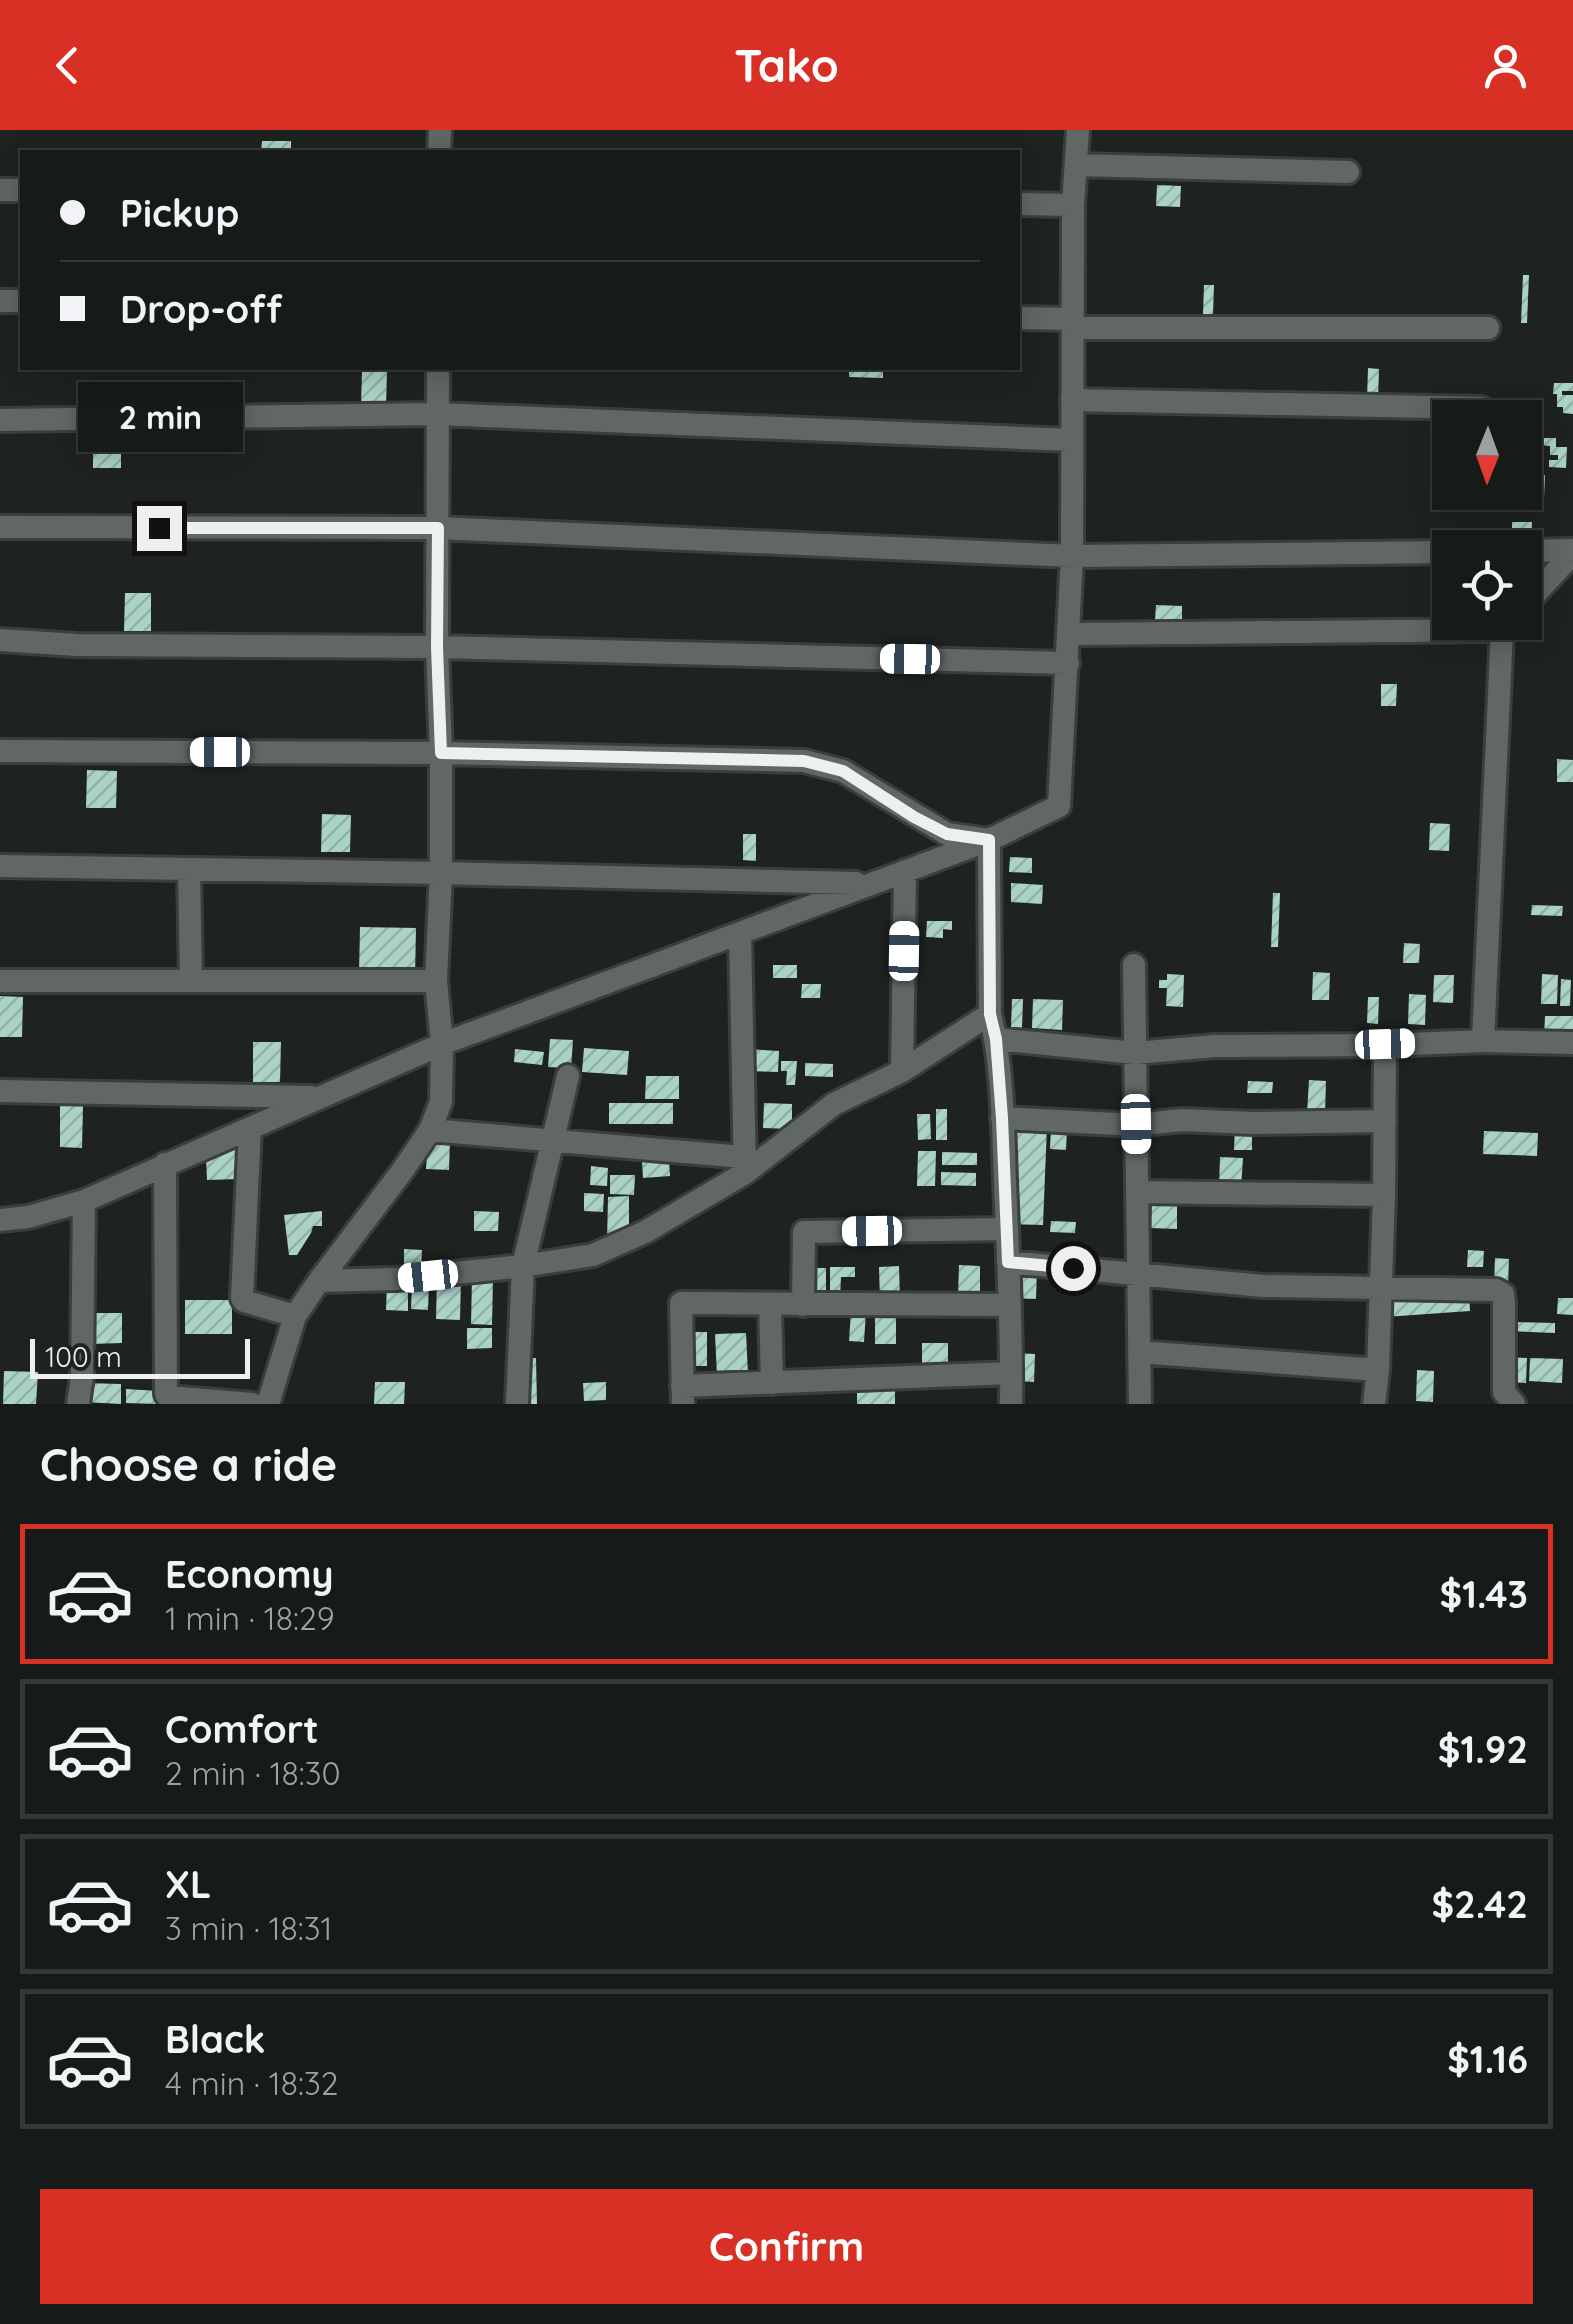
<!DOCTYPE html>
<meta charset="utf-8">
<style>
:root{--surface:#161a19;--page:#1f2322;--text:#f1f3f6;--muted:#9ea1a2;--line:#353838;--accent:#d93025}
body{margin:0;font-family:Quicksand,sans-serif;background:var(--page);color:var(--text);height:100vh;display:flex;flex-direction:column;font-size:38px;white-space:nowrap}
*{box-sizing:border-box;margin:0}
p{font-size:32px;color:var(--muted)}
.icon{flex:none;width:55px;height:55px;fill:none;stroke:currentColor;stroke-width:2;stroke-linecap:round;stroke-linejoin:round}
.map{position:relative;height:1274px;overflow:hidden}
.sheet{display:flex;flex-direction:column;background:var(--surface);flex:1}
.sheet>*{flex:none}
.hud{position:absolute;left:20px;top:20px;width:1000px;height:220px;border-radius:0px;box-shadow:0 5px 25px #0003,0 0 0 2px var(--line);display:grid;align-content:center;height:220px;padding:0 40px;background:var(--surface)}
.needle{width:65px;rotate:181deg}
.fabs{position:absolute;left:1432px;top:270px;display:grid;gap:20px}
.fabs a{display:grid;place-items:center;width:110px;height:110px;border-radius:0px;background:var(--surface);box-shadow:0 5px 25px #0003,0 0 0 2px var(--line);font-size:50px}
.scale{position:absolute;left:30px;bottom:25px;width:220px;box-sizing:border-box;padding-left:10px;border:5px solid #edf0ef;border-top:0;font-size:28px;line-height:35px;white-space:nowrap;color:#edf0ef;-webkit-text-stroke:8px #1e2321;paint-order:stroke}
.end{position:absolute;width:45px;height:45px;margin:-22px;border:12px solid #edf0ef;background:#111;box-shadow:0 0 0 5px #111}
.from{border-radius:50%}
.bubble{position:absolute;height:70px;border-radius:0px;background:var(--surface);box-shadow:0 5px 25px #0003,0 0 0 2px var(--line);font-size:32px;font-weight:700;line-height:70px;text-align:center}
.car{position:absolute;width:30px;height:60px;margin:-30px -15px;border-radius:12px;box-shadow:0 0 8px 2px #0007;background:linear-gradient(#fff 24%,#345 0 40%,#fff 0 76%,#345 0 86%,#fff 0)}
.hud b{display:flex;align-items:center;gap:35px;height:95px;font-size:38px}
.hud b+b{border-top:2px solid var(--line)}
.hud i{width:25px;height:25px;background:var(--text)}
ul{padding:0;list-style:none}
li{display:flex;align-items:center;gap:30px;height:140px;margin:0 20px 15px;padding:0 20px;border:5px solid var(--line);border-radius:0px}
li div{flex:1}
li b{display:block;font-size:38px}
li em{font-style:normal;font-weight:700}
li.current{border-color:var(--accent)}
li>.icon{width:90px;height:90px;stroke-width:1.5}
h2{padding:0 40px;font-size:45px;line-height:120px}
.cta{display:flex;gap:20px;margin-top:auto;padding:20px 40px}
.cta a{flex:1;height:115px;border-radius:0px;background:var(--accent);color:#fff;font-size:40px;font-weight:700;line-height:115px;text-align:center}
header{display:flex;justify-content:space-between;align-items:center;height:130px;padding:0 40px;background:var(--accent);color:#fff;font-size:45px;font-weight:700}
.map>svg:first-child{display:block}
</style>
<header><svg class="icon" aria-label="back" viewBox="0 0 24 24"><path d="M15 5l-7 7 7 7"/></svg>Tako<svg class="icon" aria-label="person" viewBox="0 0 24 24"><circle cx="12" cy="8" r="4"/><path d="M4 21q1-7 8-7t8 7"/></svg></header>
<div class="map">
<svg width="1573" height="1274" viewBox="0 0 1573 1274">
<defs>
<pattern id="building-hatch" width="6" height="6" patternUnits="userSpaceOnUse" patternTransform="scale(2.5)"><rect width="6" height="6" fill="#aad2c7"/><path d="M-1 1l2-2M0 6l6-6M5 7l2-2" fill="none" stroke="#91b0a7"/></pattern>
</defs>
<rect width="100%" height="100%" fill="#1e2321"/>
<path fill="url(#building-hatch)" d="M262,11H291V22H261Z
M1157,55L1181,56L1180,77L1156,76Z
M1523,145H1529L1527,193H1521Z
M1204,155H1214L1213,184H1203Z
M1368,238L1379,239L1378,270L1367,269Z
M849,239L883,240V248L849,247Z
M362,241H387L386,276H361Z
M1554,253H1573V261H1562V265H1573V284L1563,283V277H1557V264H1553Z
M93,298H121V338H93Z
M1539,308H1556V317H1567L1566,338L1549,337V330H1558V325H1550V316L1539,315Z
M1531,344L1545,345L1544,369L1531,368Z
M1512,392H1532L1531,416H1512Z
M125,463H151V501H124Z
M1156,475L1182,476V491L1155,490Z
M1381,554H1397L1396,576H1381Z
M1557,629L1573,630V652H1557Z
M87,640L117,641L116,678H86Z
M322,684L351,685L350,722H321Z
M1430,693L1450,694L1449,721L1429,720Z
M743,704H756V731L743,730Z
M1010,727L1032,728V743L1009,742Z
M1011,753L1043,755L1042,774L1011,772Z
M1273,763H1280L1278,817H1271Z
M1532,775L1563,776L1562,786L1531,785Z
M927,791H952V800L943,799V808L926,807Z
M360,797L416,798L415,846L359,845Z
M1404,813L1420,814L1419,833H1403Z
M773,835H797V848H773Z
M1313,842L1330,843L1329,870H1312Z
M1167,844L1184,845L1183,877L1166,876L1167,858H1159V850H1167Z
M1542,844L1558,845L1557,874H1541Z
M1434,845H1454L1453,873L1433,872Z
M1561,849L1571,850L1570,876H1560Z
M802,854H821L820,868H801Z
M1409,864L1426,865L1425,895L1408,894Z
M0,866L23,867L22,907H0Z
M1368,867H1379L1378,894L1367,893Z
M1012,869H1023L1022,898L1011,897Z
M1033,869L1063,870L1062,900L1032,898Z
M1545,886H1573V909L1544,907Z
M550,909L573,910L571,938L548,937Z
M253,912H281L280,952H253Z
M584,918L629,921L627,945L582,942Z
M515,919L544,922L542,935L514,932Z
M745,919L779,921L778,942L744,941Z
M781,931H797L795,955H786L787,941H781Z
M805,933L833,934V947L805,946Z
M646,946H679V969H645Z
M1309,950L1326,951L1325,984L1307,983Z
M1248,951L1273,952L1272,963H1247Z
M609,973H673V994H609Z
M764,973L792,974V999L763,998Z
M60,976H83L82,1018L60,1017Z
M936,979H947V1010H936Z
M917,984H930L931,1009L918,1010Z
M1014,995L1047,996L1043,1095L1011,1094Z
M1051,997L1067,998L1066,1020L1050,1019Z
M1235,997L1252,998V1020H1234Z
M1484,1001L1538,1003L1537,1026L1483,1024Z
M428,1010H450L449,1040L426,1039Z
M238,1017V1049L207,1050L206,1028Z
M918,1021H936L935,1056H917Z
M942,1022L977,1023V1035H942Z
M1220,1027L1243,1028L1241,1059L1219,1058Z
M669,1030L670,1046L643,1048L642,1032Z
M591,1036L608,1038L607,1056L590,1055Z
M941,1042L976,1043V1056L941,1055Z
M610,1045H635L634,1065L610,1064Z
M584,1063L604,1064L603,1082L584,1081Z
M629,1066V1104L607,1112L608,1067Z
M1152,1070L1177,1071V1099L1151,1098Z
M322,1081V1096H313L311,1103L297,1125H289L284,1085Z
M474,1081L499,1082L498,1101H474Z
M1051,1091L1076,1092L1075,1103L1050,1102Z
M404,1119L422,1120L421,1138L404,1137Z
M1468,1120L1484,1121L1483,1137H1467Z
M1495,1128L1509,1129L1508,1156L1494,1155Z
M959,1135L980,1136V1168L958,1167Z
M899,1136L900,1170H880L879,1137Z
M830,1137H855V1147H841L840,1168H830Z
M808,1138H826V1170L809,1171Z
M1014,1138L1037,1139L1036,1169L1013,1168Z
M437,1148L461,1149L460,1190L436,1189Z
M472,1148L493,1149L492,1195L471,1194Z
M387,1152L408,1153V1181L386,1180Z
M412,1152H429L428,1180L411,1179Z
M1469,1164L1470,1181L1385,1187L1383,1169Z
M1558,1168H1573V1185L1557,1184Z
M185,1170H232V1204H185Z
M851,1181L866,1182L864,1212L849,1211Z
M90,1183H122V1213L90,1214Z
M875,1185H896V1214H875Z
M1509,1192L1555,1193V1203L1509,1201Z
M467,1198H492V1218L467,1219Z
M689,1202H707V1236H689Z
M746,1203L748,1244L717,1246L715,1204Z
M922,1213H948V1239H922Z
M1016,1223L1035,1224L1034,1252L1015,1251Z
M1507,1227L1527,1228L1526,1253L1506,1252Z
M536,1228L537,1274H520L519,1229Z
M1530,1228L1563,1229L1562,1253L1529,1251Z
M1417,1240L1434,1241L1433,1272L1416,1271Z
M4,1241L38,1242L36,1274H3Z
M375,1252H405L404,1274H374Z
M606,1252V1270L584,1271L583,1253Z
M85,1253L121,1254V1274L84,1272Z
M857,1256H895V1274H857Z
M126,1259L159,1261L158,1274L126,1273Z"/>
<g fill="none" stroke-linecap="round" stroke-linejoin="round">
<defs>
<path id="minor" d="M439,22L440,0
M1076,35L1348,42
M0,60H22
M1018,74L1073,75
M0,171H22
M1018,188L1073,189
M1073,198H1488
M1072,270L1481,278
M0,290L438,284L1071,310
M0,397L438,398L1072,426L1450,422
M1525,421L1573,420
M1525,475L1573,423
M1069,504L1502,500L1509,492
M0,510L77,515L437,517L1068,533
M0,621L441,623L804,631L843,641L947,704L989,710L990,884C1003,938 1003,996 1005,1051C1008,1126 1012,1200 1011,1274
M0,736L441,743L856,753
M189,739L191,851
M1134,835L1140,1274
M0,851H436
M996,909L1135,923L1215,916L1385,915L1483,911L1573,913
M1483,911L1502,500
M902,941L905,741
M0,961L311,967
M1002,988L1136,995L1182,990L1253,993L1385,991
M250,998L242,1168L244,1171L295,1186
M430,1000L743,1027
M165,1034L166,1264L168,1267L252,1274
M745,1043L834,974L902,941L990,884
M1137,1062L1384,1065
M0,1090L28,1087L84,1071L442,914L989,710L1059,676L1072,426L1073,75L1078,0
M1008,1132L1263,1156L1496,1160L1503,1164L1504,1173V1262L1514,1274
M319,1151L396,1149L523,1136L593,1125L645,1102L745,1043L740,803
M770,1174L772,1253
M803,1175L804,1102L1007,1099
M1139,1222L1378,1240
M682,1256L1011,1243
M78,1274L82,1246L84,1071
M268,1274L295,1186L319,1151L403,1040L430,1000L441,972L442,914L436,851L441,743V623L437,517L438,238
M517,1274L523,1136L568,946
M683,1274L681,1173L1010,1175
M1374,1274L1378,1240L1384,1065L1385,915"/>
</defs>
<use href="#minor" stroke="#3a3e3d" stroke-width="28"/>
<use href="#minor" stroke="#616765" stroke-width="22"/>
</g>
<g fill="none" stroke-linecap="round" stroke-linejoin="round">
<path stroke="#edf0ef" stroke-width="12" d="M159,398H438L437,517L441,623L804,631L843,641L914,687L947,704L989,710L990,884L996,909L1002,988L1008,1132L1073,1138"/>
</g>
</svg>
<div class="fabs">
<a><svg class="needle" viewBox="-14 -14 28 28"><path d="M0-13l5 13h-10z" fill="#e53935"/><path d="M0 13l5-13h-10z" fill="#9ea1a2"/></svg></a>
<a><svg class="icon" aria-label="locate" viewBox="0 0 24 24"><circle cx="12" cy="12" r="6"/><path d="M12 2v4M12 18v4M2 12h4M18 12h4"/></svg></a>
</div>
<div class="scale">100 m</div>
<i class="end from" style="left:1073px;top:1138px"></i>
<i class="end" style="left:159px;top:398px"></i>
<div class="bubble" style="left:78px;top:252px;width:165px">2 min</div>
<i class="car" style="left:910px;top:529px;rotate:271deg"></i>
<i class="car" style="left:220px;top:622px;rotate:270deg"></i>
<i class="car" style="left:904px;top:821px;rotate:1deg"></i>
<i class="car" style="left:1385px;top:914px;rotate:88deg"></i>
<i class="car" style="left:1136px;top:994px;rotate:179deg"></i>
<i class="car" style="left:872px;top:1101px;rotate:269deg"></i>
<i class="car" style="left:428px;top:1146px;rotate:264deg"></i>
<div class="hud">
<b><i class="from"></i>Pickup</b>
<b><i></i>Drop-off</b>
</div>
</div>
<section class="sheet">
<h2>Choose a ride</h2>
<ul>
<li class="current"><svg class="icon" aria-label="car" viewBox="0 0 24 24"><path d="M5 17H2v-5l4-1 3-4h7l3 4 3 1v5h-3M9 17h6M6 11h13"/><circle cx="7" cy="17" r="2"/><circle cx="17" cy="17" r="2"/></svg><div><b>Economy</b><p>1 min · 18:29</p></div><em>$1.43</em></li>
<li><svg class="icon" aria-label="car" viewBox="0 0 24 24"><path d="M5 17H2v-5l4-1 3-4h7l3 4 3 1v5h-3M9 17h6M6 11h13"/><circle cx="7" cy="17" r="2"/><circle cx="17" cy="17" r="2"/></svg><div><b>Comfort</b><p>2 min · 18:30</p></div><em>$1.92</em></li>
<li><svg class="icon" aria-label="car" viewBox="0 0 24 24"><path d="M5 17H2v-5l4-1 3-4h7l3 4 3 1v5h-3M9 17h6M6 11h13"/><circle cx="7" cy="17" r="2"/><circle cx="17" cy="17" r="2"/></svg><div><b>XL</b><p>3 min · 18:31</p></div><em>$2.42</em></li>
<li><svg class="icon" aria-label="car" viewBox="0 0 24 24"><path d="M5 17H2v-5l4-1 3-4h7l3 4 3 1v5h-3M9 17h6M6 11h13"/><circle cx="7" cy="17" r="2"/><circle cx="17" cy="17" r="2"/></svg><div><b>Black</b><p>4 min · 18:32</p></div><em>$1.16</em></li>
</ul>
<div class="cta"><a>Confirm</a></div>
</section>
